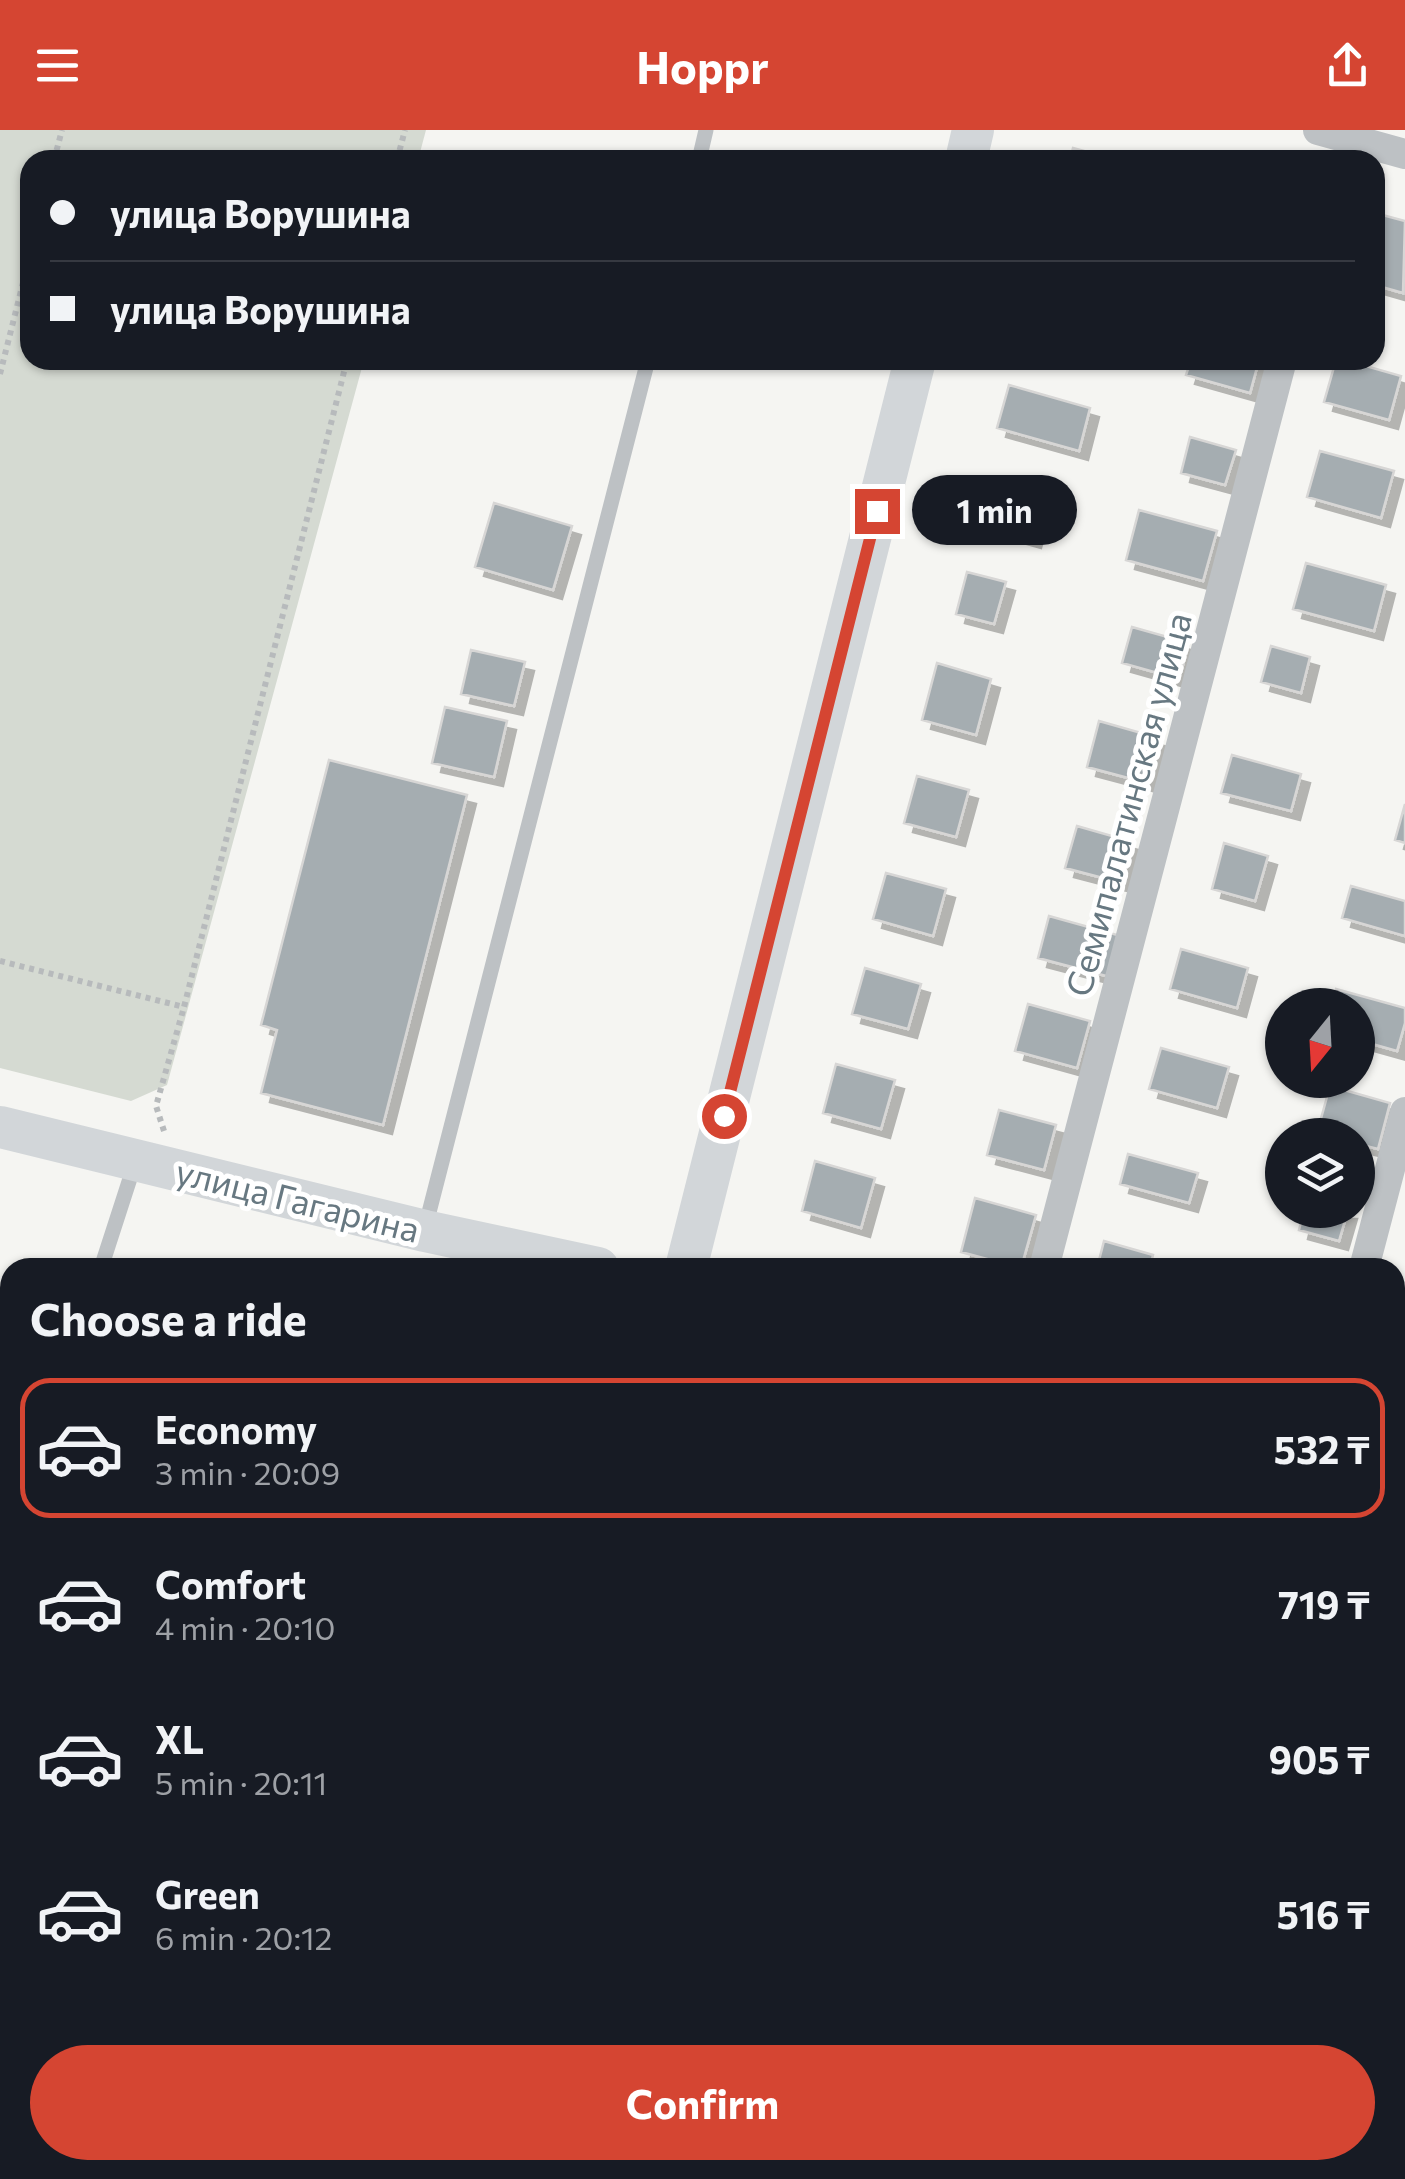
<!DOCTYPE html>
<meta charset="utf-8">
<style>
:root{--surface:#171b24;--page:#20242c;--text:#f1f3f6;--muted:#9ea1a6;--line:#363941;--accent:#d54532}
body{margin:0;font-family:Commissioner,sans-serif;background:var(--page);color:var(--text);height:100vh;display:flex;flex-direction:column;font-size:38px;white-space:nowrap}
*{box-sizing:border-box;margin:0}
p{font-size:32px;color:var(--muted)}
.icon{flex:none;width:55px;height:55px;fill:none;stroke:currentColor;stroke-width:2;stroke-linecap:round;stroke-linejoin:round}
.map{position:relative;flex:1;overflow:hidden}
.panel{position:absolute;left:0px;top:1128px;width:1405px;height:922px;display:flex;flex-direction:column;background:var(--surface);border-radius:30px 30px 0 0;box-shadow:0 2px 8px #0004}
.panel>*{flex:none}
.top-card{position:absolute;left:20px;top:20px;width:1365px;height:220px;border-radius:30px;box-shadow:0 2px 8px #0004;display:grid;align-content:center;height:220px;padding:0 30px;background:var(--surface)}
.needle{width:65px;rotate:198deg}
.buttons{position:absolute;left:1265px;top:858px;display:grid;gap:20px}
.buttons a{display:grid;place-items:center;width:110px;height:110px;border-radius:50%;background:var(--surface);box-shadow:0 2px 8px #0004;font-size:50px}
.end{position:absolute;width:45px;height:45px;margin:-22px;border:12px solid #d54532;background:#fff;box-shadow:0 0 0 5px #fff}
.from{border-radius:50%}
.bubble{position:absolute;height:70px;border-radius:35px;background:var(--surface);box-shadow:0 2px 8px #0004;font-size:32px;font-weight:700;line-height:70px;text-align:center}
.top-card b{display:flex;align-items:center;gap:35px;height:95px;font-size:38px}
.top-card b+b{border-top:2px solid var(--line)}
.top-card i{width:25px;height:25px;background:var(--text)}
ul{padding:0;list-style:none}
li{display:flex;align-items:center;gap:30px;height:140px;margin:0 20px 15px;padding:0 10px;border:5px solid transparent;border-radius:30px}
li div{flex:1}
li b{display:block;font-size:38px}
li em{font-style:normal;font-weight:700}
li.active{border-color:var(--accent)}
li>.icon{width:90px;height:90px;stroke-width:1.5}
h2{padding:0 30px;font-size:45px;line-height:120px}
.primary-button{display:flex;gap:20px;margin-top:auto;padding:20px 30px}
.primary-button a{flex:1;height:115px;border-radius:60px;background:var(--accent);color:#fff;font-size:40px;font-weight:700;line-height:115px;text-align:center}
header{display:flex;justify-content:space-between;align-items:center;height:130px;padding:0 30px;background:var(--accent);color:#fff;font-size:45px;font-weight:700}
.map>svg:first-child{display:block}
</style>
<header><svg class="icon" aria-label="menu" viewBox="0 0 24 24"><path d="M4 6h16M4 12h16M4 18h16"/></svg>Hoppr<svg class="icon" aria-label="share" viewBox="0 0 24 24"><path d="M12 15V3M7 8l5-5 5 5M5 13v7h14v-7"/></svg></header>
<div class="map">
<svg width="1405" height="2049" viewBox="0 0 1405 2049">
<defs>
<filter id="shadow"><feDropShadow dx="9" dy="9" stdDeviation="0" flood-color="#0004"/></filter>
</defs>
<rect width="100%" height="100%" fill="#f5f5f2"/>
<path fill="#d5dad2" d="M0,0H426L418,30H30V230H364L167,955L131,971L0,938Z"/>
<path fill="#a5adb1" stroke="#d7d6d5" stroke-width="2.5" filter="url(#shadow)" d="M1073,18L1117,30H1070Z
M1375,83L1405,91L1403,163L1375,155Z
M1191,230H1259L1250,263L1186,245Z
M1336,230H1345L1401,246L1389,290L1324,272Z
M1009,255L1090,278L1079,321L997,298Z
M1190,307L1236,320L1225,355L1181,343Z
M1320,321L1394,341L1381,388L1307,367Z
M991,350L1044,365L1032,409L979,394Z
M494,373L572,396L553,460L475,437Z
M1139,380L1217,401L1203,451L1126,430Z
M1306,433L1386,455L1374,501L1293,479Z
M967,442L1006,452L994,494L956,484Z
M1132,497L1189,513L1179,549L1122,533Z
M1271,516L1310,527L1301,563L1261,552Z
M471,520L525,532L514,576L461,564Z
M937,533L991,549L976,605L922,590Z
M445,577L507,591L494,647L432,633Z
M1099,591L1159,608L1147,653L1087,637Z
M1232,625L1301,644L1291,681L1221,663Z
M329,630L467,665L383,995L261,963L277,900L261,895Z
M917,646L969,660L956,707L904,693Z
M1405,674V713L1395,710Z
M1077,696L1133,712L1122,753L1065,738Z
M1224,713L1268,726L1255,771L1212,759Z
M886,743L946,759L933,806L873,789Z
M1351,756L1405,771V806L1342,788Z
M1049,786L1121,806L1110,847L1038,828Z
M1181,819L1248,838L1237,878L1170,859Z
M865,838L921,854L908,899L852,884Z
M1336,859L1405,878V893L1397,921L1358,910V875H1332Z
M1028,874L1090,891L1077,938L1015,921Z
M1161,918L1229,937L1217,978L1149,959Z
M836,934L895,950L881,999L823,983Z
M1330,956L1390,973L1378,1019L1358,1014V1005H1325L1317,1003Z
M999,980L1056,995L1044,1040L987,1025Z
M1128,1024L1198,1043L1189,1073L1120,1054Z
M815,1031L875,1048L861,1098L802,1081Z
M975,1068L1036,1085L1021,1138L961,1122Z
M1304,1080H1348L1339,1111L1299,1100Z
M1104,1111L1153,1125L1150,1138H1097Z
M1405,1198V1249L1395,1246V1234Z
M337,2040H441L439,2049H335Z
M738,2040H933L965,2049H736Z"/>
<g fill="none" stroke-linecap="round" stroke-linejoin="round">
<path stroke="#b7babc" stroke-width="6" stroke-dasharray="5 5" stroke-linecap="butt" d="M54,30L62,0
M397,30L405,0
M0,244L30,125
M0,831L184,877L347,230
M164,1001L156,976L184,877"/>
<path stroke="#bdc1c4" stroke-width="15" d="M699,30L706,0
M425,1098L648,230
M101,1138L135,1033
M0,1321L10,1318
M1395,1412L1405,1416
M0,2031L10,2034
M33,2040L65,2049
M523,2040L549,2049
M1171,2040L1204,2049
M1001,2049L1004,2040"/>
<path stroke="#bdc1c4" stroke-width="30" d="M1318,0L1405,24
M1044,1138L1282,230
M1364,1138L1405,982"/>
<path stroke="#d2d6d9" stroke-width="42" d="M966,30L973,0
M0,997L425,1101L598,1138
M686,1138L915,230
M1395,1315L1405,1318
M466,2049L468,2040"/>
</g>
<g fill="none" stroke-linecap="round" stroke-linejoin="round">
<path stroke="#d54532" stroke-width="12" d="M724,986L877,381"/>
</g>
<g text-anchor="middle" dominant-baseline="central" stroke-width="10" stroke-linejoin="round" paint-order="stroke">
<g font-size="35" fill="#677881" stroke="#fff">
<text transform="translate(1127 674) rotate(-75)">Семипалатинская улица</text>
<text transform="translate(298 1069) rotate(14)">улица Гагарина</text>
</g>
</g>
</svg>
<div class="buttons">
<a><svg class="needle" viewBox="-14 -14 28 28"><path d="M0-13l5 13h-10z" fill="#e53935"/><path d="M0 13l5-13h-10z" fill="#9ea1a6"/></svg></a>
<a><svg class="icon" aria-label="layers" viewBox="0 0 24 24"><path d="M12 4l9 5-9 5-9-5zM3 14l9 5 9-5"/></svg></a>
</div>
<i class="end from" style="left:724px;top:986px"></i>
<i class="end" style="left:877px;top:381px"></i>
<div class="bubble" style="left:912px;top:345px;width:165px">1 min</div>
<div class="top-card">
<b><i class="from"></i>улица Ворушина</b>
<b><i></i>улица Ворушина</b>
</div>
<section class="panel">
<h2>Choose a ride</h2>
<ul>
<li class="active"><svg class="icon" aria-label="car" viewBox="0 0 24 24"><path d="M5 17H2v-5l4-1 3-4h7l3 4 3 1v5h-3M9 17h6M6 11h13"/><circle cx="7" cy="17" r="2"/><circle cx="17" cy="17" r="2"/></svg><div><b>Economy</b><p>3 min · 20:09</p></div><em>532 ₸</em></li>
<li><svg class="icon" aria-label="car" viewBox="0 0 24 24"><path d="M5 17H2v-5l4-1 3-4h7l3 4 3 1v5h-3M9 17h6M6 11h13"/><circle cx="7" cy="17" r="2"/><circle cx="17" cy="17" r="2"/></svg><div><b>Comfort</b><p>4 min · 20:10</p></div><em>719 ₸</em></li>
<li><svg class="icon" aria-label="car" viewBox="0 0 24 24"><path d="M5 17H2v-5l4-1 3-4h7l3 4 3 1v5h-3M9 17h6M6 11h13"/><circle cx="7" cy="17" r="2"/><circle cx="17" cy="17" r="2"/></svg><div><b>XL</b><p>5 min · 20:11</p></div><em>905 ₸</em></li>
<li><svg class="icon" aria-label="car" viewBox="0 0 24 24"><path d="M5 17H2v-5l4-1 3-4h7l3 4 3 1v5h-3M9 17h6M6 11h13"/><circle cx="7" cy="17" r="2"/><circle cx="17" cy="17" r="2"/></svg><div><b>Green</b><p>6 min · 20:12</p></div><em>516 ₸</em></li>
</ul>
<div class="primary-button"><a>Confirm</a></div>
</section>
</div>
